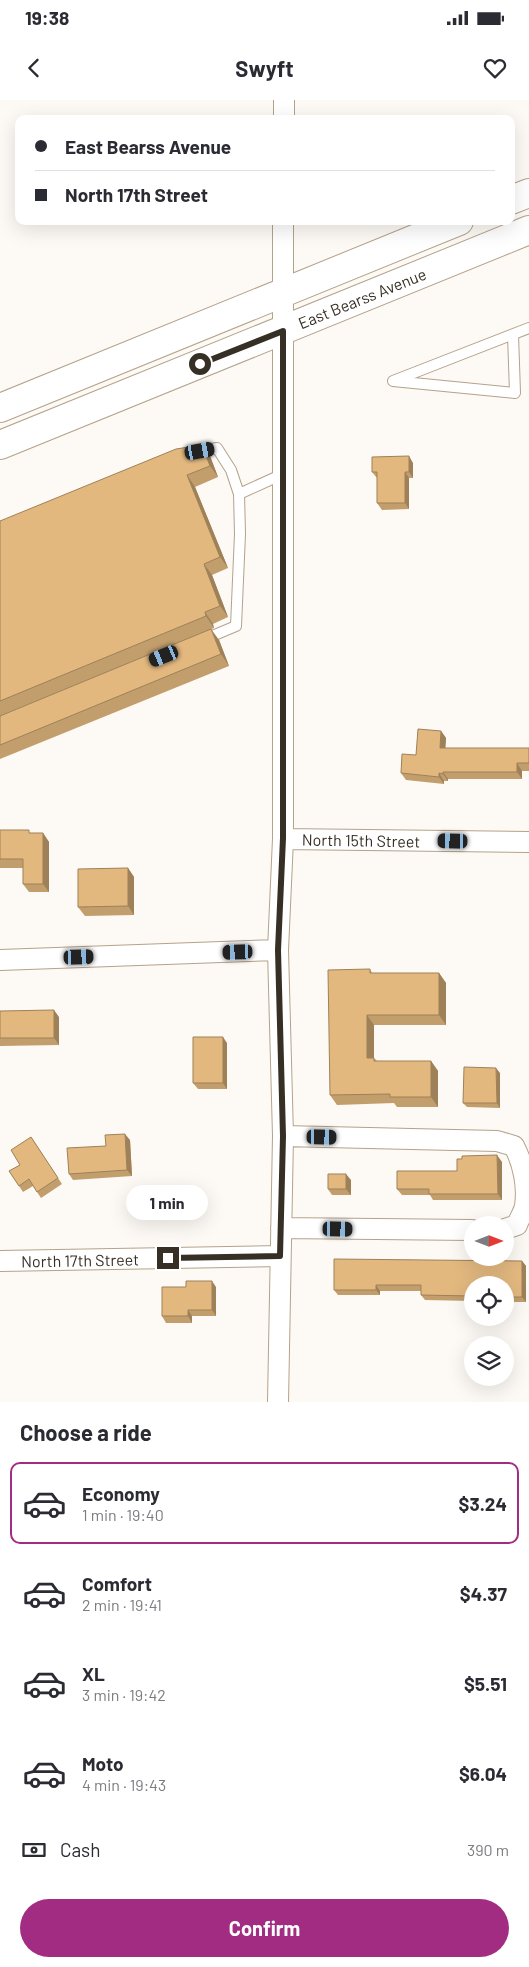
<!DOCTYPE html>
<meta charset="utf-8">
<style>
:root{--surface:#fff;--page:#f2f2f3;--text:#2b2b33;--muted:#7c7c81;--line:#e1e1e2;--accent:#a32c83}
body{margin:0;font-family:Barlow,sans-serif;background:var(--page);color:var(--text);height:100vh;display:flex;flex-direction:column;font-size:19px;white-space:nowrap}
*{box-sizing:border-box;margin:0}
p{font-size:16px;color:var(--muted)}
.icon{flex:none;width:28px;height:28px;fill:none;stroke:currentColor;stroke-width:2;stroke-linecap:round;stroke-linejoin:round}
.map{position:relative;height:1302px;overflow:hidden}
.sheet{display:flex;flex-direction:column;background:var(--surface);flex:1}
.sheet>*{flex:none}
.hud{position:absolute;left:15px;top:15px;width:500px;height:110px;border-radius:10px;box-shadow:0 5px 20px #0002;display:grid;align-content:center;height:110px;padding:0 20px;background:var(--surface)}
.needle{width:32px;rotate:90deg}
.buttons{position:absolute;left:464px;top:1116px;display:grid;gap:10px}
.buttons a{display:grid;place-items:center;width:50px;height:50px;border-radius:50%;background:var(--surface);box-shadow:0 5px 20px #0002;font-size:25px}
.end{position:absolute;width:22px;height:22px;margin:-11px;border:6px solid #362f25;background:#fff;box-shadow:0 0 0 2px #fff}
.from{border-radius:50%}
.bubble{position:absolute;height:35px;border-radius:18px;background:var(--surface);box-shadow:0 5px 20px #0002;font-size:16px;font-weight:700;line-height:35px;text-align:center}
.car{position:absolute;width:15px;height:30px;margin:-15px -8px;border-radius:6px;box-shadow:0 0 4px 1px #0007;background:linear-gradient(#222 24%,#8ab4d8 0 40%,#222 0 76%,#8ab4d8 0 86%,#222 0)}
.hud b{display:flex;align-items:center;gap:18px;height:48px;font-size:19px}
.hud b+b{border-top:1px solid var(--line)}
.hud i{width:12px;height:12px;background:var(--text)}
ul{padding:0;list-style:none}
li{display:flex;align-items:center;gap:15px;height:82px;margin:0 10px 8px;padding:0 10px;border:2px solid transparent;border-radius:10px}
li div{flex:1}
li b{display:block;font-size:19px}
li em{font-style:normal;font-weight:700}
li.selected{border-color:var(--accent)}
li>.icon{width:45px;height:45px;stroke-width:1.5}
h2{padding:0 20px;font-size:22px;line-height:60px}
.pay{display:flex;align-items:center;gap:12px;height:55px;padding:0 20px;font-size:19px}
.pay p{margin-inline-start:auto}
.button{display:flex;gap:10px;margin-top:auto;padding:10px 20px}
.button a{flex:1;height:58px;border-radius:30px;background:var(--accent);color:#fff;font-size:20px;font-weight:700;line-height:58px;text-align:center}
.status{display:flex;justify-content:space-between;align-items:center;height:35px;padding:0 25px;background:var(--surface);direction:ltr}
.status svg{height:14px;fill:currentColor}
header{display:flex;justify-content:space-between;align-items:center;height:65px;padding:0 20px;background:var(--surface);font-size:22px;font-weight:700}
.map>svg:first-child{display:block}
</style>
<div class="status"><b>19:38</b><svg viewBox="0 0 49 12"><path d="M0 12V9h3v3zM5 12V6h3v6zM10 12V3h3v9zM15 12V0h3v12zM26 1h20v11H26zM47 4h2v5h-2z"/></svg></div>
<header><svg class="icon" aria-label="back" viewBox="0 0 24 24"><path d="M15 5l-7 7 7 7"/></svg>Swyft<svg class="icon" aria-label="heart" viewBox="0 0 24 24"><path d="M12 20l-8-8c-3-5 5-10 8-4 3-6 11-1 8 4z"/></svg></header>
<div class="map">
<svg width="529" height="1302" viewBox="0 0 529 1302">
<rect width="100%" height="100%" fill="#fdf9f4"/>
<g fill="none" stroke-linecap="round" stroke-linejoin="round">
<defs>
<path id="service" d="M513,235L515,293L393,281L529,228
M192,352L217,348L231,370L239,394L240,434L236,526L205,539
M239,394L283,374"/>
<path id="minor" d="M284,19V0
M283,739L529,742
M0,860L278,850
M283,1036L497,1041L514,1046C523,1063 528,1086 525,1106C524,1112 519,1119 517,1125L505,1129
M281,1128L472,1130
M0,1161L280,1156
M278,1302L283,1036L278,850L283,739V121"/>
<path id="secondary" d="M511,100L529,93
M0,308L459,121
M0,345L529,130"/>
</defs>
<use href="#service" stroke="#b4a28b" stroke-width="12"/>
<use href="#minor" stroke="#b4a28b" stroke-width="22"/>
<use href="#secondary" stroke="#b4a28b" stroke-width="30"/>
<use href="#service" stroke="#fff" stroke-width="10"/>
<use href="#minor" stroke="#fff" stroke-width="20"/>
<use href="#secondary" stroke="#fff" stroke-width="28"/>
</g>
<path fill="#c29e6d" d="M210,356L218,377L195,387L228,468L212,475L228,517L213,524L214,528L0,616V421Z
M413,363V378H409V409L382,410L377,403V378L372,372Z
M219,540L229,566L0,659V616Z
M441,631L446,638L445,648H529V671H522V679H448V681H444V684L406,680L401,673L416,655Z
M0,730L31,733H43L49,742V792H29L23,784V768H0Z
M128,768L134,777V815L85,816L78,807Z
M370,869L372,873H439L446,883V925H374V958L377,961H431L438,971V1007H397L394,1003L337,1005L330,995Z
M0,911L59,917V945L0,946Z
M227,943V989H198L193,983Z
M500,973V1008L467,1007L463,1003Z
M31,1037L62,1084L41,1098L33,1086L23,1092L9,1071L20,1065Z
M130,1040L132,1076L73,1080L69,1074L106,1046Z
M502,1062V1100H433L430,1095H402L397,1089L457,1071Z
M351,1080V1095H332L328,1089Z
M522,1161L526,1166V1202H505V1185H472V1201L425,1200L421,1195V1191H380V1195H338L334,1190Z
M216,1187V1216H192V1223H166L162,1216Z"/>
<path fill="#9e8159" d="M202,345L210,356L218,377L210,366Z
M409,356L413,363V378L409,372Z
M405,372L409,378V409L405,403Z
M187,375L195,387L228,468L220,457Z
M204,464L212,475L228,517L220,506Z
M205,512L213,524L214,528L206,516Z
M211,529L219,540L229,566L221,554Z
M441,631L446,638L445,655L440,648Z
M517,663L522,671V679L517,672Z
M443,672L448,679V681L443,674Z
M439,673L444,681V684L439,677Z
M43,733L49,742V792L43,784Z
M128,768L134,777V815L128,806Z
M439,873L446,883V925L439,915Z
M54,910L59,917V945L54,938Z
M367,915L374,925V968L367,958Z
M223,937L227,943V989L223,983Z
M431,961L438,971V1007L431,997Z
M496,968L500,973V1008L497,1003Z
M125,1034L130,1040L132,1076L127,1070Z
M497,1055L502,1062V1100L498,1094Z
M346,1074L351,1080V1095L346,1089Z
M522,1161L526,1166V1202L522,1197Z
M212,1181L216,1187V1216L212,1210Z
M376,1185L380,1191V1195L376,1190Z
M188,1210L192,1216V1223L188,1216Z"/>
<path fill="#e2b87f" stroke="#9e8159" d="M202,345L210,366L187,375L220,457L204,464L220,506L205,512L206,516L0,601V421L176,349Z
M409,356V372H405V403H377V372H372V357Z
M211,529L221,554L0,645V616Z
M418,629L441,631L440,648H529V663H517V672H443V674L439,673V677L401,673L402,654L416,655Z
M0,730H29V733H43V784H23V759H0Z
M128,768V806L78,807V769Z
M370,869V873H439V915H367V958H374V961H431V997H390V994L330,995L328,870Z
M54,910V938H0V911Z
M193,937H223V983H193Z
M464,967L496,968L497,1003H463Z
M125,1034L127,1070L69,1074L67,1048L106,1046L105,1035Z
M31,1037L58,1078L37,1092L29,1079L19,1086L9,1071L20,1065L11,1050Z
M497,1055L498,1094H429V1089H397V1071H457V1059H462V1056Z
M328,1074H346V1089H328Z
M334,1159L522,1161V1197H505V1185H472V1196L421,1195V1185H376V1190H334Z
M186,1181H212V1210H188V1216H162V1187H186Z"/>
<g fill="none" stroke-linecap="round" stroke-linejoin="round">
<path stroke="#362f25" stroke-width="6" d="M168,1158L280,1156L283,1036L278,850L283,738V231L200,264"/>
</g>
<g text-anchor="middle" dominant-baseline="central" stroke-width="4" stroke-linejoin="round" paint-order="stroke">
<g font-size="16" fill="#362f25" stroke="#fff">
<text transform="translate(362 198) rotate(-22)">East Bearss Avenue</text>
<text transform="translate(361 740) rotate(1)">North 15th Street</text>
<text transform="translate(80 1160) rotate(-1)">North 17th Street</text>
</g>
</g>
</svg>
<div class="buttons">
<a><svg class="needle" viewBox="-14 -14 28 28"><path d="M0-13l5 13h-10z" fill="#e53935"/><path d="M0 13l5-13h-10z" fill="#7c7c81"/></svg></a>
<a><svg class="icon" aria-label="locate" viewBox="0 0 24 24"><circle cx="12" cy="12" r="6"/><path d="M12 2v4M12 18v4M2 12h4M18 12h4"/></svg></a>
<a><svg class="icon" aria-label="layers" viewBox="0 0 24 24"><path d="M12 4l9 5-9 5-9-5zM3 14l9 5 9-5"/></svg></a>
</div>
<i class="end from" style="left:200px;top:264px"></i>
<i class="end" style="left:168px;top:1158px"></i>
<div class="bubble" style="left:126px;top:1085px;width:82px">1 min</div>
<i class="car" style="left:200px;top:351px;rotate:80deg"></i>
<i class="car" style="left:164px;top:556px;rotate:248deg"></i>
<i class="car" style="left:453px;top:741px;rotate:271deg"></i>
<i class="car" style="left:238px;top:852px;rotate:268deg"></i>
<i class="car" style="left:79px;top:857px;rotate:88deg"></i>
<i class="car" style="left:322px;top:1037px;rotate:91deg"></i>
<i class="car" style="left:338px;top:1129px;rotate:91deg"></i>
<div class="hud">
<b><i class="from"></i>East Bearss Avenue</b>
<b><i></i>North 17th Street</b>
</div>
</div>
<section class="sheet">
<h2>Choose a ride</h2>
<ul>
<li class="selected"><svg class="icon" aria-label="car" viewBox="0 0 24 24"><path d="M5 17H2v-5l4-1 3-4h7l3 4 3 1v5h-3M9 17h6M6 11h13"/><circle cx="7" cy="17" r="2"/><circle cx="17" cy="17" r="2"/></svg><div><b>Economy</b><p>1 min · 19:40</p></div><em>$3.24</em></li>
<li><svg class="icon" aria-label="car" viewBox="0 0 24 24"><path d="M5 17H2v-5l4-1 3-4h7l3 4 3 1v5h-3M9 17h6M6 11h13"/><circle cx="7" cy="17" r="2"/><circle cx="17" cy="17" r="2"/></svg><div><b>Comfort</b><p>2 min · 19:41</p></div><em>$4.37</em></li>
<li><svg class="icon" aria-label="car" viewBox="0 0 24 24"><path d="M5 17H2v-5l4-1 3-4h7l3 4 3 1v5h-3M9 17h6M6 11h13"/><circle cx="7" cy="17" r="2"/><circle cx="17" cy="17" r="2"/></svg><div><b>XL</b><p>3 min · 19:42</p></div><em>$5.51</em></li>
<li><svg class="icon" aria-label="car" viewBox="0 0 24 24"><path d="M5 17H2v-5l4-1 3-4h7l3 4 3 1v5h-3M9 17h6M6 11h13"/><circle cx="7" cy="17" r="2"/><circle cx="17" cy="17" r="2"/></svg><div><b>Moto</b><p>4 min · 19:43</p></div><em>$6.04</em></li>
</ul>
<div class="pay"><svg class="icon" aria-label="cash" viewBox="0 0 24 24"><path d="M3 7h18v10H3z"/><circle cx="12" cy="12" r="2"/></svg>Cash<p>390 m</p></div>
<div class="button"><a>Confirm</a></div>
</section>
